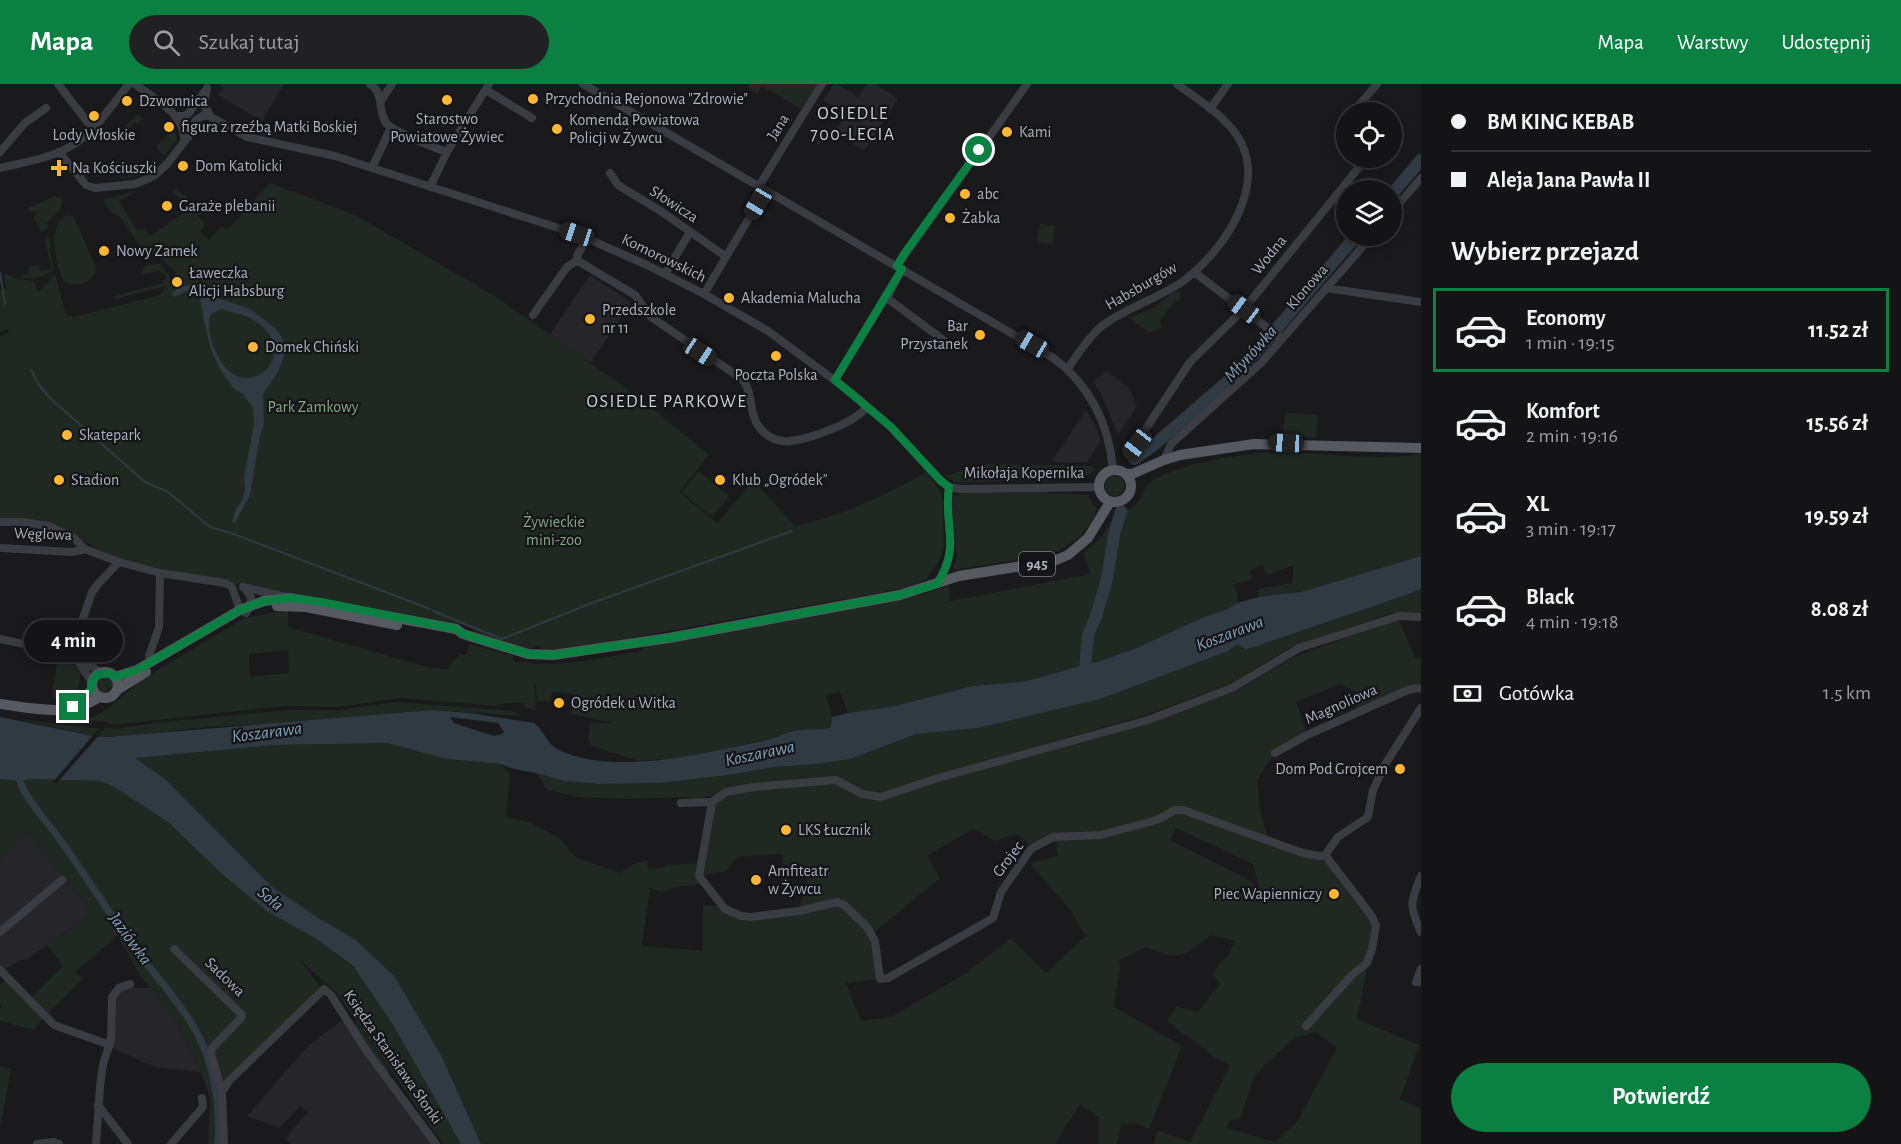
<!DOCTYPE html>
<html lang="pl">
<meta charset="utf-8">
<style>
:root{--surface:#141416;--page:#212123;--text:#f1f3f6;--muted:#9d9ea1;--line:#333335;--accent:#0b8043}
body{margin:0;font-family:"Alegreya Sans",sans-serif;background:var(--page);color:var(--text);height:100vh;display:flex;flex-direction:column;font-size:22px;white-space:nowrap}
*{box-sizing:border-box;margin:0}
p{font-size:20px;color:var(--muted)}
.icon{flex:none;width:33px;height:33px;fill:none;stroke:currentColor;stroke-width:2;stroke-linecap:round;stroke-linejoin:round}
.map{position:relative;flex:1;overflow:hidden}
.side{display:flex;flex-direction:column;background:var(--surface);width:480px}
.side>*{flex:none}
.guide{display:grid;align-content:center;height:132px;padding:0 30px;background:var(--surface)}
.fabs{position:absolute;left:1336px;top:18px;display:grid;gap:12px}
.fabs a{display:grid;place-items:center;width:66px;height:66px;border-radius:50%;background:var(--surface);box-shadow:0 3px 15px #0003,0 0 0 2px var(--line);font-size:30px}
.end{position:absolute;width:27px;height:27px;margin:-14px;border:8px solid #0b8043;background:#fff;box-shadow:0 0 0 3px #fff}
.from{border-radius:50%}
.bubble{position:absolute;height:42px;border-radius:21px;background:var(--surface);box-shadow:0 3px 15px #0003,0 0 0 2px var(--line);font-size:20px;font-weight:600;line-height:42px;text-align:center}
.car{position:absolute;width:18px;height:36px;margin:-18px -9px;border-radius:8px;box-shadow:0 0 4px 2px #0007;background:linear-gradient(#222 24%,#8ab4d8 0 40%,#222 0 76%,#8ab4d8 0 86%,#222 0)}
.guide b{display:flex;align-items:center;gap:21px;height:57px;font-size:22px}
.guide b+b{border-top:2px solid var(--line)}
.guide i{width:15px;height:15px;background:var(--text)}
ul{padding:0;list-style:none}
li{display:flex;align-items:center;gap:18px;height:84px;margin:0 12px 9px;padding:0 18px;border:3px solid transparent;border-radius:0px}
li div{flex:1}
li b{display:block;font-size:22px}
li em{font-style:normal;font-weight:600}
li.active{border-color:var(--accent)}
li>.icon{width:54px;height:54px;stroke-width:1.5}
h2{padding:0 30px;font-size:27px;line-height:72px}
.pay{display:flex;align-items:center;gap:15px;height:66px;padding:0 30px;font-size:22px}
.pay p{margin-inline-start:auto}
.button{display:flex;gap:12px;margin-top:auto;padding:12px 30px}
.button a{flex:1;height:69px;border-radius:36px;background:var(--accent);color:#fff;font-size:24px;font-weight:600;line-height:69px;text-align:center}
header{display:flex;align-items:center;gap:36px;box-sizing:border-box;height:84px;padding:0 30px;background:var(--accent);color:#fff}
header strong{font-size:28px}
nav{display:flex;gap:33px;margin-inline-start:auto;font-size:21px}
.search{width:420px;height:54px;background:var(--page);display:flex;align-items:center;gap:15px;box-sizing:border-box;padding:0 21px;border-radius:33px;color:var(--muted);font-size:22px}
main{display:flex;flex:1;min-height:0}
.map>svg:first-child{display:block}
</style>
<header>
<strong>Mapa</strong>
<div class="search"><svg class="icon" aria-label="search" viewBox="0 0 24 24"><circle cx="10" cy="10" r="6"/><path d="M15 15l6 6"/></svg>Szukaj tutaj</div>
<nav><a>Mapa</a><a>Warstwy</a><a>Udostępnij</a></nav>
</header>
<main>
<div class="map">
<svg width="1421" height="1060" viewBox="0 0 1421 1060">
<rect width="100%" height="100%" fill="#1a1a1d"/>
<path fill="#26262a" d="M219,0H284L262,37L218,11L223,4Z
M834,0H837L858,13L867,0H876L898,15L864,67L835,47L846,30L823,16Z
M590,191L631,218L591,279L549,251Z
M1107,287L1129,304L1137,322L1118,351L1100,308L1093,297Z
M1086,326L1096,342L1101,356L1087,378L1059,379L1052,377Z
M26,747L62,791L57,797L65,795L93,829L27,875L17,877L3,889L0,886V776Z
M124,903L151,904L180,943L201,988L160,984L143,978L111,963L114,914Z
M342,936L432,1059L430,1060H290L285,1055L308,1028L300,1022L280,1044L247,1032L307,963Z"/>
<path fill="#1f2821" fill-rule="evenodd" d="M748,0H817L801,25L762,2L757,10L749,5Z
M137,31L143,34L137,40L135,38L128,45L130,48L122,55L120,48Z
M173,45L178,55L164,72L157,65V62Z
M137,82L152,85L140,91L123,95L119,92L121,90L123,93H127Z
M270,99L355,131L493,211L599,285L657,328L709,371L679,408L717,439L754,397L795,442C844,431 884,412 927,388L942,411L944,462L938,479L927,494L912,503L591,561L544,567L538,561L529,566L496,557L463,541L270,507L142,481L109,471L56,441L40,436L0,434V252L7,250L9,245L0,247V206L6,204L4,189L17,195L33,197L36,200L35,204L39,208L55,190L66,230L73,233L160,211L166,202L115,215L114,212L163,199V196L166,195L165,190L161,189L160,186L141,191L145,181L161,180L171,195L176,189L155,168L145,170L120,133L110,127L103,116L138,106L119,117L137,146L145,145L150,152L191,124L173,109L177,105L203,127L198,133L206,140L200,147L209,156L222,142L226,146L229,144Z
M55,112L61,114L63,117L60,120L62,124L47,138V145L41,148L34,134L37,128L29,127L28,124Z
M68,131L74,133L96,183C95,200 77,204 63,197C56,180 46,140 68,131Z
M1040,140L1055,142L1053,160L1037,158Z
M47,153L49,154L53,185C44,195 33,196 19,193L29,189L28,183L39,181L40,187L51,185L45,154Z
M1175,207H1179L1181,209L1180,216L1174,218L1160,237L1162,243L1149,249L1129,234L1155,223Z
M1285,329L1318,331L1316,354L1283,352Z
M1268,368C1319,367 1370,378 1421,370V472L1301,508L1258,513V505L1292,499L1294,481L1267,491L1262,481L1249,487L1252,495L1233,501L1238,511L1237,519L1228,525L1204,533L1136,564L1103,576L1022,598L972,602L895,622L848,629L840,608L826,611L832,633L830,643L818,646L793,647L770,655L688,673L638,677L591,662L588,656L590,639H613L571,630L573,610L552,608L550,618L537,617L535,598H534L536,626L524,624L525,619H505L497,622L402,614L338,623L284,622L113,641L104,637H85L106,626L143,595L243,535L288,525V543L427,583L447,585L460,570L466,571L470,560L513,572V577C556,585 600,574 643,567V563L903,515L924,510L949,501L950,517L1091,490L1083,470L1103,451L1119,425C1146,427 1137,404 1155,395C1189,377 1230,373 1268,368ZM288,566L289,589L250,593L249,570Z
M985,380L1091,382L1095,386L1088,392L964,399L955,398L945,392Z
M699,387L729,412L712,433L681,408Z
M1105 402a10 10 0 1 1 20 0a10 10 0 1 1-20 0Z
M1048,407L1049,409L1087,411L1097,425C1088,449 1072,462 1048,471L953,486L957,472L951,416L953,412H957L961,409Z
M1421,505V533L1399,532L1394,528L1290,564L1230,600L1146,631L936,691L1148,639L1234,608L1294,573L1391,537H1399L1416,575L1421,573V602L1356,630V608L1340,600L1296,618L1307,651L1275,669L1257,696L1260,726L1269,757L1325,771L1376,841L1357,935L1419,961L1400,1015L1421,1025V1060H1154L1157,1046L1190,1058L1230,982L1215,973L1167,937L1176,922L1198,928L1220,900L1213,891L1218,881L1229,871L1235,857L1211,851C1184,872 1180,878 1147,863L1119,876L1120,885L1114,923L1182,962L1149,1045L1135,1039L1121,1041L1117,1060H1098L1099,1033L1080,1020L1055,1060H481L442,973L395,893L356,856L320,836L271,802L165,695L134,674L276,661L387,659L446,675L501,680L510,690L506,733L530,738L560,755L577,774L620,789L635,779L647,777L648,785L665,783L666,781L701,779L712,718L724,709L696,715L686,713L625,715L579,713L547,706L536,689L564,697L600,700L659,699L729,691L774,683L817,680L851,675L916,650L978,644L1026,632L1228,567L1237,560L1245,565L1254,563ZM1176,744L1253,780L1259,803L1242,792L1170,756ZM973,745L995,757L1017,750L1029,760L1056,758L1058,772L1030,779L1070,826L1086,852L1046,889L1011,854L965,890L891,933L861,937L846,899L880,895L872,850L940,794L927,772ZM783,770V779L795,788L808,792L799,827L734,830L719,819L717,822L703,821V867L642,862L650,804L661,808L681,802L698,801L703,798L700,792L726,787L737,773ZM1316,948L1337,964L1297,1038L1275,1058L1226,1044L1230,1036L1240,1035L1254,993L1265,980L1296,953Z
M58,575L75,582L81,588L78,606L71,612L58,617L54,615L52,610Z
M105,593L111,595L114,602L111,608L109,604L106,605L108,610C99,611 95,604 99,597Z
M394,618L512,627L521,632L433,626L283,639L205,643L125,653L98,652L106,643L115,645L153,639L288,626H340Z
M17,635L99,645L93,652Z
M0,695L19,697L31,695L100,697L114,703L168,738L224,792L268,828L315,854L353,883L393,941L461,1060H443L337,909L299,875L321,904L222,1008L224,1060H208L210,1014L201,988L180,943L139,890L118,851L75,888L83,895L45,932L34,946L0,937V925L2,921L0,919V901L8,894L30,915L63,882L47,861L93,829L26,747L0,776Z
M357,939L390,987L386,990L352,942Z
M0,982L11,985L1,1040L0,1039Z"/>
<path fill="#2f3a42" fill-rule="evenodd" d="M192,200L200,203L211,212L250,225L275,244L283,255L285,269L278,288L263,310L264,340L260,352L250,411L235,439L232,438L236,425L242,417L245,405L244,393L254,340L253,324L243,310L234,305L220,285L211,265L204,237L200,213L194,206L184,208L176,213L171,210L178,204ZM221,225C229,228 239,229 248,233C313,264 242,332 215,266C210,255 207,241 211,230Z
M1421,472V505L1403,512L1254,563L1245,565L1237,560L1228,567L1100,615L978,644L916,650L851,675L817,680L774,683L729,691L659,699L600,700L564,697L536,689L514,685L501,680L446,675L387,659L276,661L135,674L165,695L271,802L320,835L356,856L395,893L442,973L481,1060H461L393,941L353,882L315,854L268,828L224,792L168,738L114,703L100,697L31,695L19,697L0,695V633L93,652L108,653L433,626L470,629L534,639C544,647 547,660 559,666C614,693 709,668 767,656C776,654 784,649 793,647C805,645 817,646 830,644L832,633L848,629L895,622L972,602L1022,598L1103,576L1136,564L1204,533L1228,525L1237,519L1258,513L1301,508ZM450,633L498,639L504,648L502,650L494,652L454,639Z"/>
<path fill="#1a1a1d" d="M95,649H101L57,699H52Z"/>
<g fill="none" stroke-linecap="round" stroke-linejoin="round">
<path stroke="#2f3a42" stroke-width="2" d="M0,189L5,220
M31,286L39,301L51,315L145,398L168,408L210,443L231,449L430,525
M433,527L502,555L589,520L792,447"/>
<path stroke="#2f3a42" stroke-width="7" d="M17,688C23,715 48,737 63,760C86,792 107,826 130,858C151,887 177,914 195,945C214,979 221,1022 218,1060"/>
<path stroke="#2f3a42" stroke-width="12" d="M1392,110L1421,76
M1134,375L1155,360L1228,297L1265,258L1356,152
M1084,595L1088,551L1096,532L1107,495L1114,451L1121,427"/>
<path stroke="#3b3c42" stroke-width="8" d="M58,0L92,44
M135,0C153,14 186,30 184,57
M370,0C385,10 377,26 386,39C392,47 435,64 447,68
M583,0L1052,273C1090,301 1109,340 1113,386
M207,4L204,21L211,33L247,53L335,72L577,150L649,182L704,210L768,247L853,310L891,343L941,397L949,403L961,405L1099,403
M486,6L532,34
M381,17L392,0
M1210,25L1228,0
M1353,28L1377,0
M176,32H185L189,29L205,7
M1347,37L1341,46L1340,55L1347,62
M0,68L25,39L46,24
M59,68L86,101L95,104L135,100L154,92L167,80L188,53L196,36L204,31L211,33
M0,84C25,78 54,74 76,59C97,45 113,19 129,0
M372,84L391,43
M610,89L618,101L662,128L725,172
M759,102L822,0
M430,103L447,68L489,0
M1392,128L1421,94
M587,154L577,172L578,177L635,211L651,233L742,295C754,309 748,329 759,343C776,365 797,357 819,350C838,343 853,337 868,323
M897,182L1027,0
M902,185L887,214L946,258
M1194,188L1282,255
M665,190L690,148
M1326,204L1421,218
M704,210L758,119
M533,231L567,183L577,176
M1068,284C1079,269 1090,250 1106,239C1129,223 1158,214 1182,198C1223,168 1271,100 1236,50C1221,29 1197,15 1177,0
M835,296L888,210
M1129,370L1190,278L1244,225L1360,82L1361,79L1360,74
M1164,376L1171,360L1261,279L1372,152
M0,438H23L49,442L74,454L85,465L119,478L160,489L225,499L232,503L240,526L246,529L250,522L251,513L245,504
M0,464L73,468L85,465
M937,499C962,461 943,442 949,403
M243,503L286,513
M0,555C31,562 76,569 101,589
M75,558L92,508L98,500L119,478
M149,572L159,543L160,489
M79,579L92,598
M1275,669L1307,651L1408,606L1418,604L1421,605
M712,718L699,792L725,825L741,832L751,833L799,827L837,818L844,821L867,843L875,857L880,895L888,894L988,837L993,834L1001,808L1031,765L1053,753L1100,751L1146,739L1159,735L1175,726H1183L1303,769L1319,772L1325,771
M681,719L712,718L726,708L754,703L836,696L862,710L881,713L938,694L1148,636L1232,604L1299,564L1399,532L1421,533
M1325,771L1338,753L1368,733L1373,706L1386,679L1421,624
M1421,792C1410,818 1409,823 1421,848
M0,848L62,796
M174,865L242,931L241,934L212,964L211,969L222,1008L229,997L324,905L331,911L366,966L436,1060
M1421,885L1416,898H1421
M0,886L54,941L110,961
M1306,942L1352,891L1367,879L1372,865L1376,841L1371,831L1325,771
M222,1008L224,1060
M98,1021L128,1060
M37,1060L54,1058L59,1060
M96,1060L100,1002L103,980L111,956L112,913L119,904L130,900
M171,1060L203,1023L202,1014"/>
<path stroke="#575961" stroke-width="10" d="M1099 402a16 16 0 1 1 32 0a16 16 0 1 1-32 0Z
M1127,390H1132L1164,376L1180,371L1254,360L1421,364
M277,522L306,523L397,541
M92 601a13 13 0 1 1 26 0a13 13 0 1 1-26 0Z
M115,593L137,586L240,526L264,517L290,514L456,545L463,550L528,570L553,571L669,554L900,511L959,492L1054,477L1068,471L1088,454L1110,418
M117,606L146,588
M0,620C32,624 70,634 99,613"/>
</g>
<g fill="none" stroke-linecap="round" stroke-linejoin="round">
<path stroke="#0b8043" stroke-width="8" d="M73,623L92,604V598L97,591L109,589L115,593L137,586L240,526L264,517L290,514L321,518L456,545L463,550L528,570L553,571L669,554L900,511L937,500C962,462 943,441 949,403L941,397L891,343L835,296L902,185L897,182L904,170L979,66"/>
</g>
<g fill="#feb731" stroke="#151518" stroke-width="2">
<circle cx="533" cy="15" r="6"/>
<circle cx="447" cy="16" r="6"/>
<circle cx="127" cy="17" r="6"/>
<circle cx="94" cy="32" r="6"/>
<circle cx="169" cy="43" r="6"/>
<circle cx="557" cy="45" r="6"/>
<circle cx="1007" cy="48" r="6"/>
<circle cx="183" cy="82" r="6"/>
<path d="M56 75h6v6h6v6h-6v6h-6v-6h-6v-6h6z"/>
<circle cx="965" cy="110" r="6"/>
<circle cx="167" cy="122" r="6"/>
<circle cx="950" cy="134" r="6"/>
<circle cx="104" cy="167" r="6"/>
<circle cx="177" cy="198" r="6"/>
<circle cx="729" cy="214" r="6"/>
<circle cx="590" cy="235" r="6"/>
<circle cx="980" cy="251" r="6"/>
<circle cx="253" cy="263" r="6"/>
<circle cx="776" cy="272" r="6"/>
<circle cx="67" cy="351" r="6"/>
<circle cx="59" cy="396" r="6"/>
<circle cx="720" cy="396" r="6"/>
<circle cx="559" cy="619" r="6"/>
<circle cx="1400" cy="685" r="6"/>
<circle cx="786" cy="746" r="6"/>
<circle cx="756" cy="796" r="6"/>
<circle cx="1334" cy="810" r="6"/>
</g>
<g text-anchor="middle" dominant-baseline="central" stroke-width="4.5" stroke-linejoin="round" paint-order="stroke">
<rect fill="#151518" stroke="#7f828c" stroke-width="1.5" x="1019" y="468" width="36" height="24" rx="4.5"/>
<g font-size="15" font-weight="bold" fill="#acb1bd">
<text x="1037" y="480">945</text>
</g>
<g font-size="16" fill="#acb1bd" stroke="#151518" text-anchor="start">
<text x="545" y="15">Przychodnia Rejonowa "Zdrowie"</text>
<text x="139" y="17">Dzwonnica</text>
<text x="447" y="35" text-anchor="middle">Starostwo<tspan x="447" dy="18">Powiatowe Żywiec</tspan></text>
<text x="569" y="36">Komenda Powiatowa<tspan x="569" dy="18">Policji w Żywcu</tspan></text>
<text x="181" y="43">figura z rzeźbą Matki Boskiej</text>
<text x="1019" y="48">Kami</text>
<text x="94" y="51" text-anchor="middle">Lody Włoskie</text>
<text x="195" y="82">Dom Katolicki</text>
<text x="72" y="84">Na Kościuszki</text>
<text x="977" y="110">abc</text>
<text x="179" y="122">Garaże plebanii</text>
<text x="962" y="134">Żabka</text>
<text x="116" y="167">Nowy Zamek</text>
<text x="189" y="189">Ławeczka<tspan x="189" dy="18">Alicji Habsburg</tspan></text>
<text x="741" y="214">Akademia Malucha</text>
<text x="602" y="226">Przedszkole<tspan x="602" dy="18">nr 11</tspan></text>
<text x="968" y="242" text-anchor="end">Bar<tspan x="968" dy="18">Przystanek</tspan></text>
<text x="265" y="263">Domek Chiński</text>
<text x="776" y="291" text-anchor="middle">Poczta Polska</text>
<text x="79" y="351">Skatepark</text>
<text x="71" y="396">Stadion</text>
<text x="732" y="396">Klub „Ogródek”</text>
<text x="571" y="619">Ogródek u Witka</text>
<text x="1388" y="685" text-anchor="end">Dom Pod Grojcem</text>
<text x="798" y="746">LKS Łucznik</text>
<text x="768" y="787">Amfiteatr<tspan x="768" dy="18">w Żywcu</tspan></text>
<text x="1322" y="810" text-anchor="end">Piec Wapienniczy</text>
</g>
<g font-size="16" fill="#acb1bd" stroke="#151518">
<text transform="translate(778 43) rotate(-58)">Jana</text>
<text transform="translate(674 120) rotate(33)">Słowicza</text>
<text transform="translate(1269 171) rotate(-51)">Wodna</text>
<text transform="translate(664 174) rotate(26)">Komorowskich</text>
<text transform="translate(1141 202) rotate(-30)">Habsburgów</text>
<text transform="translate(1307 203) rotate(-49)">Klonowa</text>
<text x="1024" y="389">Mikołaja Kopernika</text>
<text transform="translate(43 450) rotate(2)">Węglowa</text>
<text transform="translate(1341 620) rotate(-24)">Magnoliowa</text>
<text transform="translate(1008 775) rotate(-53)">Grojec</text>
<text transform="translate(225 893) rotate(44)">Sadowa</text>
<text transform="translate(393 973) rotate(55)">Księdza Stanisława Słonki</text>
</g>
<g font-size="16" fill="#82a984" stroke="#151518">
<text x="313" y="323">Park Zamkowy</text>
<text x="554" y="438">Żywieckie<tspan x="554" dy="18">mini-zoo</tspan></text>
</g>
<g font-size="18" letter-spacing="1.5" fill="#cdd0d9" stroke="#151518">
<text x="853" y="30">OSIEDLE<tspan x="853" dy="21">700-LECIA</tspan></text>
<text x="667" y="318">OSIEDLE PARKOWE</text>
</g>
<g font-size="18" font-style="italic" fill="#81a0ba" stroke="#151518">
<text transform="translate(1251 270) rotate(-48)">Młynówka</text>
<text transform="translate(1230 550) rotate(-21)">Koszarawa</text>
<text transform="translate(267 649) rotate(-7)">Koszarawa</text>
<text transform="translate(760 670) rotate(-12)">Koszarawa</text>
<text transform="translate(270 815) rotate(40)">Soła</text>
<text transform="translate(130 855) rotate(54)">Jaziówka</text>
</g>
</g>
</svg>
<div class="fabs">
<a><svg class="icon" aria-label="locate" viewBox="0 0 24 24"><circle cx="12" cy="12" r="6"/><path d="M12 2v4M12 18v4M2 12h4M18 12h4"/></svg></a>
<a><svg class="icon" aria-label="layers" viewBox="0 0 24 24"><path d="M12 4l9 5-9 5-9-5zM3 14l9 5 9-5"/></svg></a>
</div>
<i class="end from" style="left:979px;top:66px"></i>
<i class="end" style="left:73px;top:623px"></i>
<div class="bubble" style="left:24px;top:536px;width:99px">4 min</div>
<i class="car" style="left:758px;top:119px;rotate:211deg"></i>
<i class="car" style="left:577px;top:150px;rotate:288deg"></i>
<i class="car" style="left:1244px;top:225px;rotate:307deg"></i>
<i class="car" style="left:1032px;top:260px;rotate:300deg"></i>
<i class="car" style="left:700px;top:268px;rotate:123deg"></i>
<i class="car" style="left:1286px;top:359px;rotate:273deg"></i>
<i class="car" style="left:1137px;top:360px;rotate:218deg"></i>
</div>
<section class="side">
<div class="guide">
<b><i class="from"></i>BM KING KEBAB</b>
<b><i></i>Aleja Jana Pawła II</b>
</div>
<h2>Wybierz przejazd</h2>
<ul>
<li class="active"><svg class="icon" aria-label="car" viewBox="0 0 24 24"><path d="M5 17H2v-5l4-1 3-4h7l3 4 3 1v5h-3M9 17h6M6 11h13"/><circle cx="7" cy="17" r="2"/><circle cx="17" cy="17" r="2"/></svg><div><b>Economy</b><p>1 min · 19:15</p></div><em>11.52 zł</em></li>
<li><svg class="icon" aria-label="car" viewBox="0 0 24 24"><path d="M5 17H2v-5l4-1 3-4h7l3 4 3 1v5h-3M9 17h6M6 11h13"/><circle cx="7" cy="17" r="2"/><circle cx="17" cy="17" r="2"/></svg><div><b>Komfort</b><p>2 min · 19:16</p></div><em>15.56 zł</em></li>
<li><svg class="icon" aria-label="car" viewBox="0 0 24 24"><path d="M5 17H2v-5l4-1 3-4h7l3 4 3 1v5h-3M9 17h6M6 11h13"/><circle cx="7" cy="17" r="2"/><circle cx="17" cy="17" r="2"/></svg><div><b>XL</b><p>3 min · 19:17</p></div><em>19.59 zł</em></li>
<li><svg class="icon" aria-label="car" viewBox="0 0 24 24"><path d="M5 17H2v-5l4-1 3-4h7l3 4 3 1v5h-3M9 17h6M6 11h13"/><circle cx="7" cy="17" r="2"/><circle cx="17" cy="17" r="2"/></svg><div><b>Black</b><p>4 min · 19:18</p></div><em>8.08 zł</em></li>
</ul>
<div class="pay"><svg class="icon" aria-label="cash" viewBox="0 0 24 24"><path d="M3 7h18v10H3z"/><circle cx="12" cy="12" r="2"/></svg>Gotówka<p>1.5 km</p></div>
<div class="button"><a>Potwierdź</a></div>
</section>
</main>
